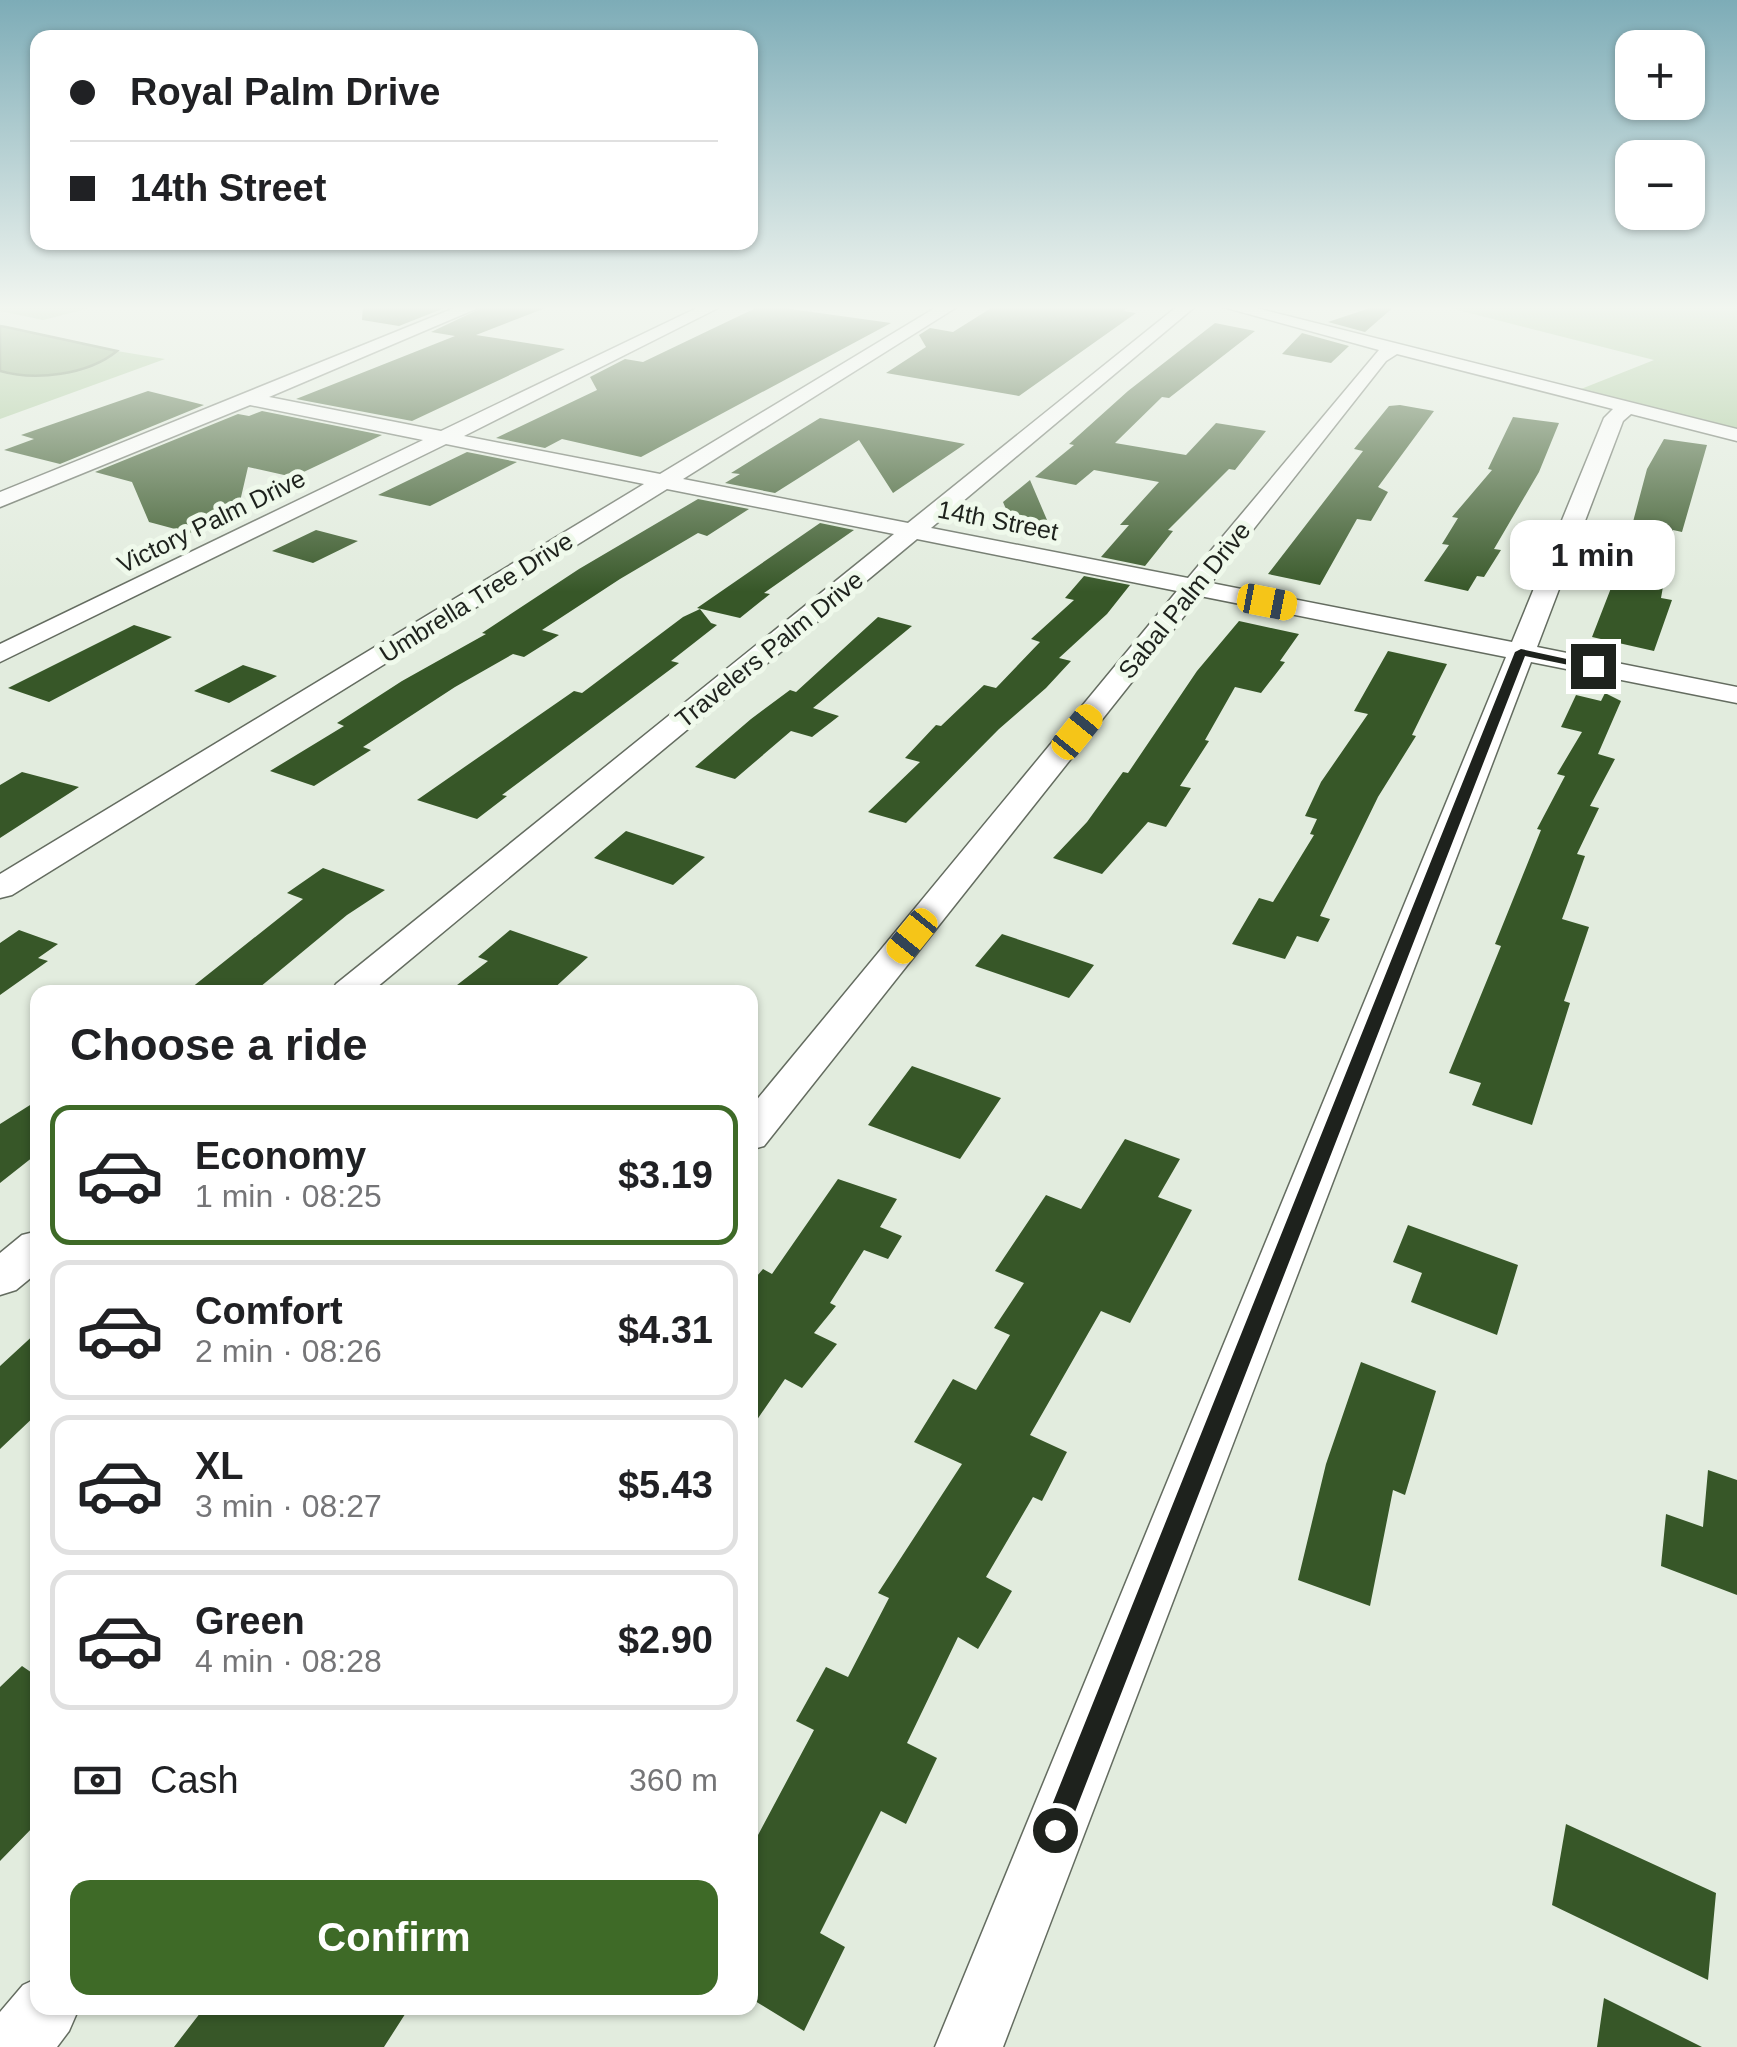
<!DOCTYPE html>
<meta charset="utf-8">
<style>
:root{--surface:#fff;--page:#f2f2f2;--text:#202124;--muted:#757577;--line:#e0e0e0;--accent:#3e6a27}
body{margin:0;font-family:Arial,sans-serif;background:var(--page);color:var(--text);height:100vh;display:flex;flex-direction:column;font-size:38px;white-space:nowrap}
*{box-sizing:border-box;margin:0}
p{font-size:32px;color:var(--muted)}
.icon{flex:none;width:55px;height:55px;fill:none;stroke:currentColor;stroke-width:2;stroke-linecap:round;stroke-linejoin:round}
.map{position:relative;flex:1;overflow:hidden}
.panel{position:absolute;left:30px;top:985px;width:728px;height:1030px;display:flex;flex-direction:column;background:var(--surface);border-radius:20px;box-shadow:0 2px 8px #0004}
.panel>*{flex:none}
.top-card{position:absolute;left:30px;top:30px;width:728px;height:220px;border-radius:20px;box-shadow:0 2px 8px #0004;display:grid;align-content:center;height:220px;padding:0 40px;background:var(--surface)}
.buttons{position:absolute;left:1615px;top:30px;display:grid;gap:20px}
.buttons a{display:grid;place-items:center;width:90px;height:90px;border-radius:20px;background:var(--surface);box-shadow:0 2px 8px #0004;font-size:50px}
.end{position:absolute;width:45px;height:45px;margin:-22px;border:12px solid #1e221d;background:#fff;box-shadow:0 0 0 5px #fff}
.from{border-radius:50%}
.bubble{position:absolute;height:70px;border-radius:20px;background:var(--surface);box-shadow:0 2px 8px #0004;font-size:32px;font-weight:600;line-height:70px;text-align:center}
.car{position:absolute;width:30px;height:60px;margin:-30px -15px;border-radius:12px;box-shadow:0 0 8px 2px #0007;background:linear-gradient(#f5c518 24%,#345 0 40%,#f5c518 0 76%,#345 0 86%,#f5c518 0)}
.top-card b{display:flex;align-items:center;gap:35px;height:95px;font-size:38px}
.top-card b+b{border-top:2px solid var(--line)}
.top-card i{width:25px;height:25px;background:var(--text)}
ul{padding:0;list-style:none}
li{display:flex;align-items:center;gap:30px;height:140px;margin:0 20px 15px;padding:0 20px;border:5px solid var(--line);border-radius:20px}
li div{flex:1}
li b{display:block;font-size:38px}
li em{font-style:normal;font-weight:600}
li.active{border-color:var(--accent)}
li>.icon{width:90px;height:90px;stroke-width:1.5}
h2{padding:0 40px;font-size:45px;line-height:120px}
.pay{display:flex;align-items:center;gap:25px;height:110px;padding:0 40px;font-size:38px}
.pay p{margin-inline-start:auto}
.action{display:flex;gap:20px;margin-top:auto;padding:20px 40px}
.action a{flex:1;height:115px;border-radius:20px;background:var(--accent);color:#fff;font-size:40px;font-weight:600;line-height:115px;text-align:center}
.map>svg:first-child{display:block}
</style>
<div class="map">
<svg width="1737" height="2047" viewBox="0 0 1737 2047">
<rect width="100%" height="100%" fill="#e2ecde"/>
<path fill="#a4c695" d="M0,305H102L43,320L0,311Z
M1438,305H1737V430L1581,389L1654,360Z
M117,351L165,359L0,419V371C35,381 88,375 117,351Z"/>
<path fill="#7ea16e" stroke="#617b56" stroke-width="2.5" d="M0,326L6,327L117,351C88,375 35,381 0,371Z"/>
<path fill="#375728" d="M363,305H452L399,326L362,320Z
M488,305L548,307L476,335L565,349L412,421L296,399L455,336L431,332Z
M762,305L891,323L641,457L562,439L545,448L496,438L597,390L590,377L625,359L643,362Z
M996,305H1131L1123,311L1136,313L1019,396L886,373L926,347L919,335L930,328L953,332Z
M1379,305H1396L1365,332L1328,322Z
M1215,323L1255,331L1169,398L1162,397L1115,443L1186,455L1216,423L1266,431L1235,470L1229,469L1168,530L1173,531L1145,566L1101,557L1129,525H1120L1159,482L1094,470L1076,485L1035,477L1074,445L1069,444L1128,391Z
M1302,333L1349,346L1331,363L1282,354Z
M148,391L204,405L60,464L4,450L34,439L21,435Z
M1400,405L1434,411L1378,487L1388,492L1371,521L1357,519L1320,585L1268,574L1363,451L1354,449L1389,406Z
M262,411L382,435L293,477L248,467L235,523L220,519L190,533L149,522L132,482L95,472L238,414L249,416Z
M1513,417L1559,423L1539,472L1494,549L1501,550L1484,577L1477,576L1468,591L1424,581L1449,545L1442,544L1458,518L1452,517L1492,470L1488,469Z
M820,418L878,428L965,444L893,493L859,440L775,493L725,483L740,474L731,473Z
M1664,439L1707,445L1682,532L1673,530L1661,598L1672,600L1654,651L1592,637L1625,552L1647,469Z
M467,452L517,462L430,506L378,495Z
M1030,480L1050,527L1014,528L1003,502Z
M698,499L749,509L707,536L698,533L620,579L542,630L559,635L524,657L513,654L455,687L363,747L371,750L314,786L270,771L344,726L337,723L402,681L486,634L482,633L579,569Z
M820,523L854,530L764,593L770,594L740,618L697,608Z
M316,530L358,541L313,563L272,551Z
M1084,576L1130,585L1107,614L1059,658L1071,661L1046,688L999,729L906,823L868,812L920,762L905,758L936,725L941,726L984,685L996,688L1040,642L1031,639L1074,600L1065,598Z
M700,609L711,623L717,625L671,661L679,663L502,795L507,796L477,819L417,800L574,691L582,693L683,617Z
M878,617L912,626L813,708L839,716L812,737L791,731L735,779L695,767L751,719L790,690L796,692Z
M1239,621L1299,634L1280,661L1285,662L1261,693L1235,687L1205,740L1209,741L1180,786L1191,788L1166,827L1148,822L1102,874L1053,858L1087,822L1123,772L1128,773L1197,671Z
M134,625L172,637L49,702L8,688Z
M1388,651L1447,664L1412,735L1416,736L1378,797L1320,916L1330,919L1318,942L1297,936L1285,959L1232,944L1259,898L1273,902L1314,835L1310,834L1317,819L1305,816L1321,782L1368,714L1354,711Z
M243,665L277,676L229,703L194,691Z
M1605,693L1621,701L1598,754L1615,759L1590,806L1599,808L1577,854L1585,856L1562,919L1589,927L1564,1001L1570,1003L1532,1125L1472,1105L1481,1083L1449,1073L1501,946L1495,944L1541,830L1537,829L1565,776L1557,774L1582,732L1561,727L1576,695L1601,701Z
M22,772L79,787L0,838V785Z
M626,831L705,857L673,885L594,858Z
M323,868L385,890L347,915L254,992H186L303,899L287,893Z
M19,930L58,944L38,958L48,961L0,995V943Z
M510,930L588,957L550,992H448L488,961L478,957Z
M1002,934L1065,955L1094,965L1069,998L975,966Z
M912,1066L1001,1098L960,1159L868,1125Z
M38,1100V1153L0,1183V1124Z
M1125,1139L1180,1159L1158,1197L1192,1210L1130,1323L1101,1311L1030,1435L1067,1452L1042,1501L1033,1497L986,1577L1012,1591L978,1649L958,1637L907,1743L937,1758L906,1824L881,1811L820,1933L845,1947L804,2031L750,1998V1850L814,1730L796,1721L826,1667L848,1677L889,1598L878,1593L962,1464L914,1442L953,1379L976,1390L1010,1335L994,1328L1024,1283L995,1271L1046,1195L1081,1209Z
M838,1179L897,1199L880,1227L902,1236L888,1259L864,1250L830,1303L836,1306L814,1333L837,1344L802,1388L785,1379L750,1430V1284L763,1269L772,1274Z
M1408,1225L1518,1265L1497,1335L1411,1302L1422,1273L1393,1262Z
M38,1331V1413L0,1449V1366Z
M1361,1362L1436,1391L1405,1495L1393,1490L1370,1606L1298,1580L1326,1464Z
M1708,1470L1737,1480V1595L1661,1566L1666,1514L1703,1527Z
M22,1666L38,1677V1822L0,1861V1687Z
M1566,1824L1716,1893L1708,1980L1552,1905Z
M1604,1998L1702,2047H1597Z
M204,2008H409L384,2047H174Z"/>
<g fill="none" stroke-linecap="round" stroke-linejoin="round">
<defs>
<path id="minor" d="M462,305H485L269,397L441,431L703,305H724L464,436L660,474L940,305H960L683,479L908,523L1179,305H1197L931,528L1188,578L1379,350L1216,305H1244L1737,429V441L1631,414L1623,421L1537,647L1737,687V703L1531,662L1003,2047H935L1506,657L1200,596L764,1146L750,1150V1108L1177,591L917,539L371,992H331L336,984L894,534L667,489L12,895L0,898V874L644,484L446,444L0,662V644L423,440L250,405L0,507V492ZM1397,354L1613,409L1604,418L1512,642L1211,583L1386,361Z
M38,1231V1272L16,1290L0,1295V1253L22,1235Z
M38,1978V2008H79L69,2031L57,2047H0V2012L23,1985Z"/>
</defs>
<use href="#minor" stroke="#646c60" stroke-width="3"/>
<use href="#minor" fill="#fff" fill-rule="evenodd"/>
</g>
<linearGradient id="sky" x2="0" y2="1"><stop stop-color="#7dacb7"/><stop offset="0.52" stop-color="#f2f6f0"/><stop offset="1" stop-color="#f2f6f0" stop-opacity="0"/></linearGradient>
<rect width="1737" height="592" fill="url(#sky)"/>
<path fill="#1e221d" d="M1521,649L1599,666L1593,670L1525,656L1068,1830L1064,1839L1055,1843L1045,1839L1042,1830L1515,652Z"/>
<g text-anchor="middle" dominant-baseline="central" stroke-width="10" stroke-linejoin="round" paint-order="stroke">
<g font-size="25" fill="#1e221d" stroke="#eff9eb">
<text transform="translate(998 520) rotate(11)">14th Street</text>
<text transform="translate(211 521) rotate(-26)">Victory Palm Drive</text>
<text transform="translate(476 597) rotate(-32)">Umbrella Tree Drive</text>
<text transform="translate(1184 600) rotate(-51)">Sabal Palm Drive</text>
<text transform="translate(769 649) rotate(-39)">Travelers Palm Drive</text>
</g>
</g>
</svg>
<div class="buttons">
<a>+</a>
<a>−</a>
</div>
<i class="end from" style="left:1055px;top:1830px"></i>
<i class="end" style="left:1593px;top:666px"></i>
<div class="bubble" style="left:1510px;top:520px;width:165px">1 min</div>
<i class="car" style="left:1267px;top:602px;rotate:101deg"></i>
<i class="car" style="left:1077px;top:732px;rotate:39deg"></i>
<i class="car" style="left:912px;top:936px;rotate:219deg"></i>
<div class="top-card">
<b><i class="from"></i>Royal Palm Drive</b>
<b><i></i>14th Street</b>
</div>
<section class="panel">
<h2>Choose a ride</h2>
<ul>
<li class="active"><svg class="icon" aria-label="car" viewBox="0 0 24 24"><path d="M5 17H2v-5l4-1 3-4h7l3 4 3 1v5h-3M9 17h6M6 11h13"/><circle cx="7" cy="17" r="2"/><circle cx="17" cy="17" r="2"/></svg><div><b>Economy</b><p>1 min · 08:25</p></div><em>$3.19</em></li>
<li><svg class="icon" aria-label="car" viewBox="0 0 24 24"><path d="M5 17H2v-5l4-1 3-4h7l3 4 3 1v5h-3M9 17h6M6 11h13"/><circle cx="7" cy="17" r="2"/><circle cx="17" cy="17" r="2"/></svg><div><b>Comfort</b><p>2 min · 08:26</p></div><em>$4.31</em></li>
<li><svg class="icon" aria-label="car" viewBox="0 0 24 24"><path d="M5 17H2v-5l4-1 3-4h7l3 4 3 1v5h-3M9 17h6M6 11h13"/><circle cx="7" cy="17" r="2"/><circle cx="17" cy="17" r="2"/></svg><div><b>XL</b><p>3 min · 08:27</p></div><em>$5.43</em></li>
<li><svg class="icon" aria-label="car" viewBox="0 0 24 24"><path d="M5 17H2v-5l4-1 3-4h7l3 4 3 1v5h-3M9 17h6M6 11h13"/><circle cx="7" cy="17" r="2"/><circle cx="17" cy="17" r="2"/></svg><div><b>Green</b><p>4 min · 08:28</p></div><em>$2.90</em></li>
</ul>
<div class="pay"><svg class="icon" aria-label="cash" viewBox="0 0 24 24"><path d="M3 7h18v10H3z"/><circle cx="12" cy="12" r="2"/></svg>Cash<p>360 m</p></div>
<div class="action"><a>Confirm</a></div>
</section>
</div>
